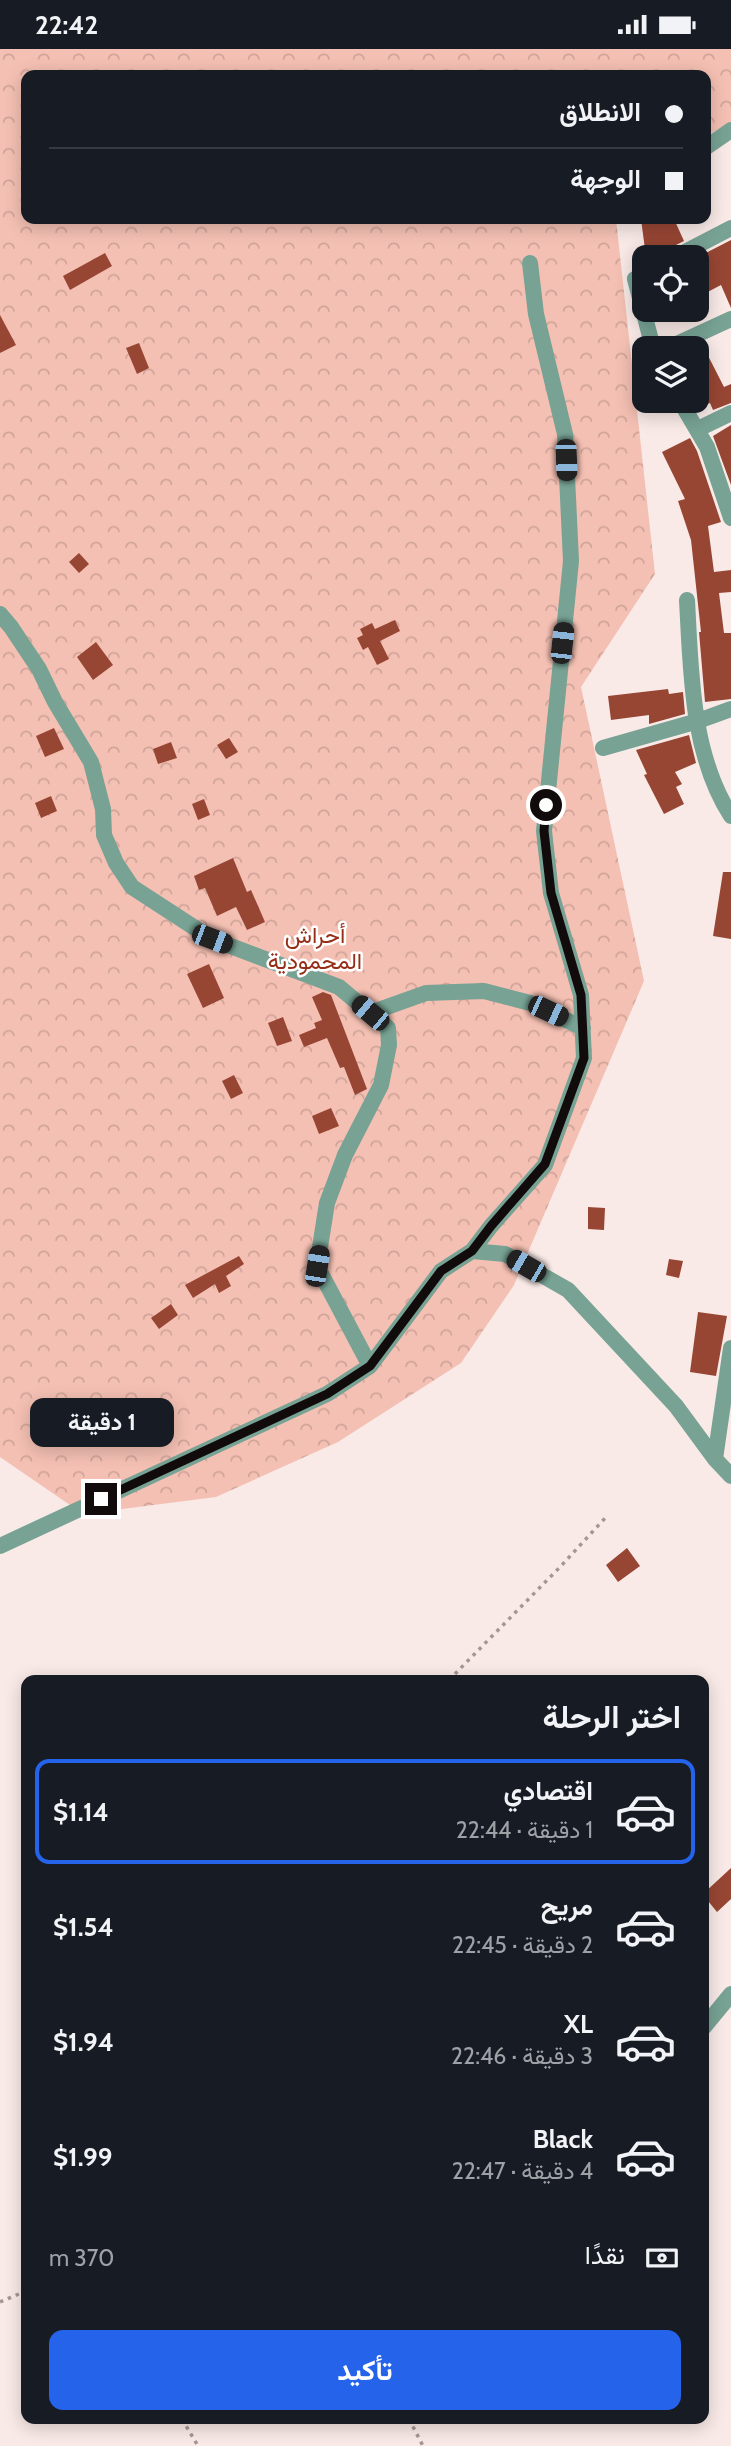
<!DOCTYPE html>
<html lang="ar">
<meta charset="utf-8">
<style>
:root{--surface:#171b24;--page:#242831;--text:#f1f3f6;--muted:#9ea1a6;--line:#363941;--accent:#2563eb}
body{margin:0;font-family:Cabin,Vazirmatn,sans-serif;background:var(--page);color:var(--text);direction:rtl;height:100vh;display:flex;flex-direction:column;font-size:26px;white-space:nowrap}
*{box-sizing:border-box;margin:0}
p{font-size:23px;color:var(--muted)}
.icon{flex:none;width:38px;height:38px;fill:none;stroke:currentColor;stroke-width:2;stroke-linecap:round;stroke-linejoin:round}
.map{position:relative;flex:1;overflow:hidden;direction:ltr}
.sheet{position:absolute;left:21px;top:1626px;width:688px;height:749px;display:flex;flex-direction:column;background:var(--surface);border-radius:14px;box-shadow:0 4px 18px #0003;direction:rtl}
.sheet>*{flex:none}
.banner{position:absolute;left:21px;top:21px;width:690px;height:154px;border-radius:14px;box-shadow:0 4px 18px #0003;direction:rtl;display:grid;align-content:center;height:154px;padding:0 28px;background:var(--surface)}
.buttons{position:absolute;left:632px;top:196px;display:grid;gap:14px}
.buttons a{display:grid;place-items:center;width:77px;height:77px;border-radius:14px;background:var(--surface);box-shadow:0 4px 18px #0003;font-size:35px}
.end{position:absolute;width:32px;height:32px;margin:-16px;border:9px solid #110c0b;background:#fff;box-shadow:0 0 0 4px #fff}
.from{border-radius:50%}
.bubble{position:absolute;height:49px;border-radius:14px;background:var(--surface);box-shadow:0 4px 18px #0003;font-size:23px;font-weight:700;line-height:49px;text-align:center;direction:rtl}
.car{position:absolute;width:21px;height:42px;margin:-21px -10px;border-radius:9px;box-shadow:0 0 5px 2px #0007;background:linear-gradient(#222 24%,#8ab4d8 0 40%,#222 0 76%,#8ab4d8 0 86%,#222 0)}
.banner b{display:flex;align-items:center;gap:24px;height:66px;font-size:26px}
.banner b+b{border-top:2px solid var(--line)}
.banner i{width:18px;height:18px;background:var(--text)}
ul{padding:0;list-style:none}
li{display:flex;align-items:center;gap:21px;height:105px;margin:0 14px 10px;padding:0 14px;border:4px solid transparent;border-radius:14px}
li div{flex:1}
li b{display:block;font-size:26px}
li em{font-style:normal;font-weight:700}
li.selected{border-color:var(--accent)}
li>.icon{width:63px;height:63px;stroke-width:1.5}
h2{padding:0 28px;font-size:32px;line-height:84px}
.pay{display:flex;align-items:center;gap:18px;height:77px;padding:0 28px;font-size:26px}
.pay p{margin-inline-start:auto}
.button{display:flex;gap:14px;margin-top:auto;padding:14px 28px}
.button a{flex:1;height:80px;border-radius:14px;background:var(--accent);color:#fff;font-size:28px;font-weight:700;line-height:80px;text-align:center}
.status{display:flex;justify-content:space-between;align-items:center;height:49px;padding:0 35px;background:var(--surface);direction:ltr}
.status svg{height:19px;fill:currentColor}
.map>svg:first-child{display:block}
</style>
<div class="status"><b>22:42</b><svg viewBox="0 0 49 12"><path d="M0 12V9h3v3zM5 12V6h3v6zM10 12V3h3v9zM15 12V0h3v12zM26 1h20v11H26zM47 4h2v5h-2z"/></svg></div>
<div class="map">
<svg width="731" height="2397" viewBox="0 0 731 2397">
<defs>
<pattern id="forest-crowns" width="20" height="18" patternUnits="userSpaceOnUse" patternTransform="scale(1.75)"><rect width="20" height="18" fill="#f4c0b3"/><path d="M2 6a3 3 0 1 1 6 0M12 15a3 3 0 1 1 6 0" fill="none" stroke="#d0a499"/></pattern>
</defs>
<rect width="100%" height="100%" fill="#f9eae7"/>
<path fill="url(#forest-crowns)" d="M0,0H731V73L705,88V26H26V170H616L655,525L581,638L644,932L514,1236L461,1314L338,1393L216,1448L83,1465L0,1408Z"/>
<path fill="#984634" d="M641,170H674L684,192L670,199L664,208H646Z
M731,191V259L721,236L696,249V209Z
M105,204L112,217L70,241L63,227Z
M0,266L16,296L0,304Z
M139,294L149,319L137,325L126,299Z
M702,295L724,338L731,335V354L713,361L710,354L696,359V297Z
M731,376V436L713,387Z
M690,389L697,402L721,473L708,477L714,523L731,521V543L719,544L724,584H731V650L705,653L699,583H701L691,491L678,452L685,450L662,403Z
M79,504L89,515L79,524L69,513Z
M395,571L400,582L380,592L389,610L377,616L368,598L363,601L357,589L363,586L360,580L372,574L375,580Z
M96,593L113,616L93,631L77,608Z
M668,640L669,645L683,643L685,665L649,675V666L611,671L608,647Z
M54,679L64,700L45,708L36,687Z
M689,686L696,714L675,723L682,735L676,738L684,755L664,765L644,726L647,725L636,701Z
M229,689L238,703L226,710L217,696Z
M171,693L177,709L158,715L153,700Z
M51,747L57,762L41,769L35,754Z
M204,750L210,766L198,771L192,755Z
M233,809L247,843L251,841L265,873L247,881L236,858L217,867L205,839L199,841L194,827Z
M723,823H731V890L713,887Z
M209,915L224,949L203,959L187,925Z
M323,943L331,946L367,1040L355,1046L344,1018L340,1019L327,989L304,998L299,986L316,979L314,974L322,971L312,948Z
M283,968L292,992L277,997L268,974Z
M234,1026L243,1044L231,1050L222,1032Z
M331,1059L339,1077L319,1085L312,1067Z
M588,1158L605,1159L604,1181L588,1180Z
M239,1207L244,1215L226,1227L231,1237L219,1244L215,1235L193,1249L185,1236Z
M669,1210L683,1212L679,1229L666,1226Z
M171,1255L178,1266L159,1280L151,1269Z
M698,1263L727,1267L716,1327L690,1323Z
M627,1499L640,1517L618,1533L606,1516Z
M731,1819V1850L717,1863L704,1847V1844Z"/>
<g fill="none" stroke-linecap="round" stroke-linejoin="round">
<path stroke="#a29794" stroke-width="3.5" stroke-dasharray="3.5 5" stroke-linecap="butt" d="M449,1631L561,1517L607,1467
M0,2253L26,2242
M182,2370L198,2397
M409,2370L423,2397"/>
<path stroke="#77a294" stroke-width="16" d="M705,99L731,81
M675,208L731,179
M644,225L635,230L653,299
M668,299L731,270
M680,352L707,398L731,469
M698,380L731,364
M687,551C691,623 691,705 731,767
M0,565L11,578L39,620L55,653L91,713L103,760L104,786L116,814L132,838L212,890L339,938L388,979L389,996L381,1036L345,1106L327,1154L317,1217L370,1317
M603,699L698,672L731,660
M370,964L426,944L484,942L530,954L583,979
M472,1202L491,1177L545,1116L584,1009L581,946L551,844L544,782L571,512L565,385L536,265L530,214
M715,1410L731,1299
M0,1497L327,1345L370,1317L441,1222L472,1202L505,1205L568,1241L676,1357L715,1410L731,1427
M704,1978L731,1945"/>
</g>
<g fill="none" stroke-linecap="round" stroke-linejoin="round">
<path stroke="#110c0b" stroke-width="9" d="M101,1450L327,1345L370,1317L441,1222L472,1202L491,1177L545,1115L584,1009L581,946L551,844L544,782L546,756"/>
</g>
<g text-anchor="middle" dominant-baseline="central" stroke-width="5" stroke-linejoin="round" paint-order="stroke">
<g font-size="23" fill="#962d16" stroke="#fff">
<text x="315" y="886">أحراش<tspan x="315" dy="26">المحمودية</tspan></text>
</g>
</g>
</svg>
<div class="buttons">
<a><svg class="icon" aria-label="locate" viewBox="0 0 24 24"><circle cx="12" cy="12" r="6"/><path d="M12 2v4M12 18v4M2 12h4M18 12h4"/></svg></a>
<a><svg class="icon" aria-label="layers" viewBox="0 0 24 24"><path d="M12 4l9 5-9 5-9-5zM3 14l9 5 9-5"/></svg></a>
</div>
<i class="end from" style="left:546px;top:756px"></i>
<i class="end" style="left:101px;top:1450px"></i>
<div class="bubble" style="left:30px;top:1349px;width:144px">1 دقيقة</div>
<i class="car" style="left:566px;top:411px;rotate:178deg"></i>
<i class="car" style="left:562px;top:594px;rotate:6deg"></i>
<i class="car" style="left:212px;top:890px;rotate:111deg"></i>
<i class="car" style="left:548px;top:962px;rotate:115deg"></i>
<i class="car" style="left:370px;top:964px;rotate:310deg"></i>
<i class="car" style="left:317px;top:1217px;rotate:9deg"></i>
<i class="car" style="left:526px;top:1217px;rotate:300deg"></i>
<div class="banner">
<b><i class="from"></i>الانطلاق</b>
<b><i></i>الوجهة</b>
</div>
<section class="sheet">
<h2>اختر الرحلة</h2>
<ul>
<li class="selected"><svg class="icon" aria-label="car" viewBox="0 0 24 24"><path d="M5 17H2v-5l4-1 3-4h7l3 4 3 1v5h-3M9 17h6M6 11h13"/><circle cx="7" cy="17" r="2"/><circle cx="17" cy="17" r="2"/></svg><div><b>اقتصادي</b><p>1 دقيقة · 22:44</p></div><em>$1.14</em></li>
<li><svg class="icon" aria-label="car" viewBox="0 0 24 24"><path d="M5 17H2v-5l4-1 3-4h7l3 4 3 1v5h-3M9 17h6M6 11h13"/><circle cx="7" cy="17" r="2"/><circle cx="17" cy="17" r="2"/></svg><div><b>مريح</b><p>2 دقيقة · 22:45</p></div><em>$1.54</em></li>
<li><svg class="icon" aria-label="car" viewBox="0 0 24 24"><path d="M5 17H2v-5l4-1 3-4h7l3 4 3 1v5h-3M9 17h6M6 11h13"/><circle cx="7" cy="17" r="2"/><circle cx="17" cy="17" r="2"/></svg><div><b>XL</b><p>3 دقيقة · 22:46</p></div><em>$1.94</em></li>
<li><svg class="icon" aria-label="car" viewBox="0 0 24 24"><path d="M5 17H2v-5l4-1 3-4h7l3 4 3 1v5h-3M9 17h6M6 11h13"/><circle cx="7" cy="17" r="2"/><circle cx="17" cy="17" r="2"/></svg><div><b>Black</b><p>4 دقيقة · 22:47</p></div><em>$1.99</em></li>
</ul>
<div class="pay"><svg class="icon" aria-label="cash" viewBox="0 0 24 24"><path d="M3 7h18v10H3z"/><circle cx="12" cy="12" r="2"/></svg>نقدًا<p>370 m</p></div>
<div class="button"><a>تأكيد</a></div>
</section>
</div>
